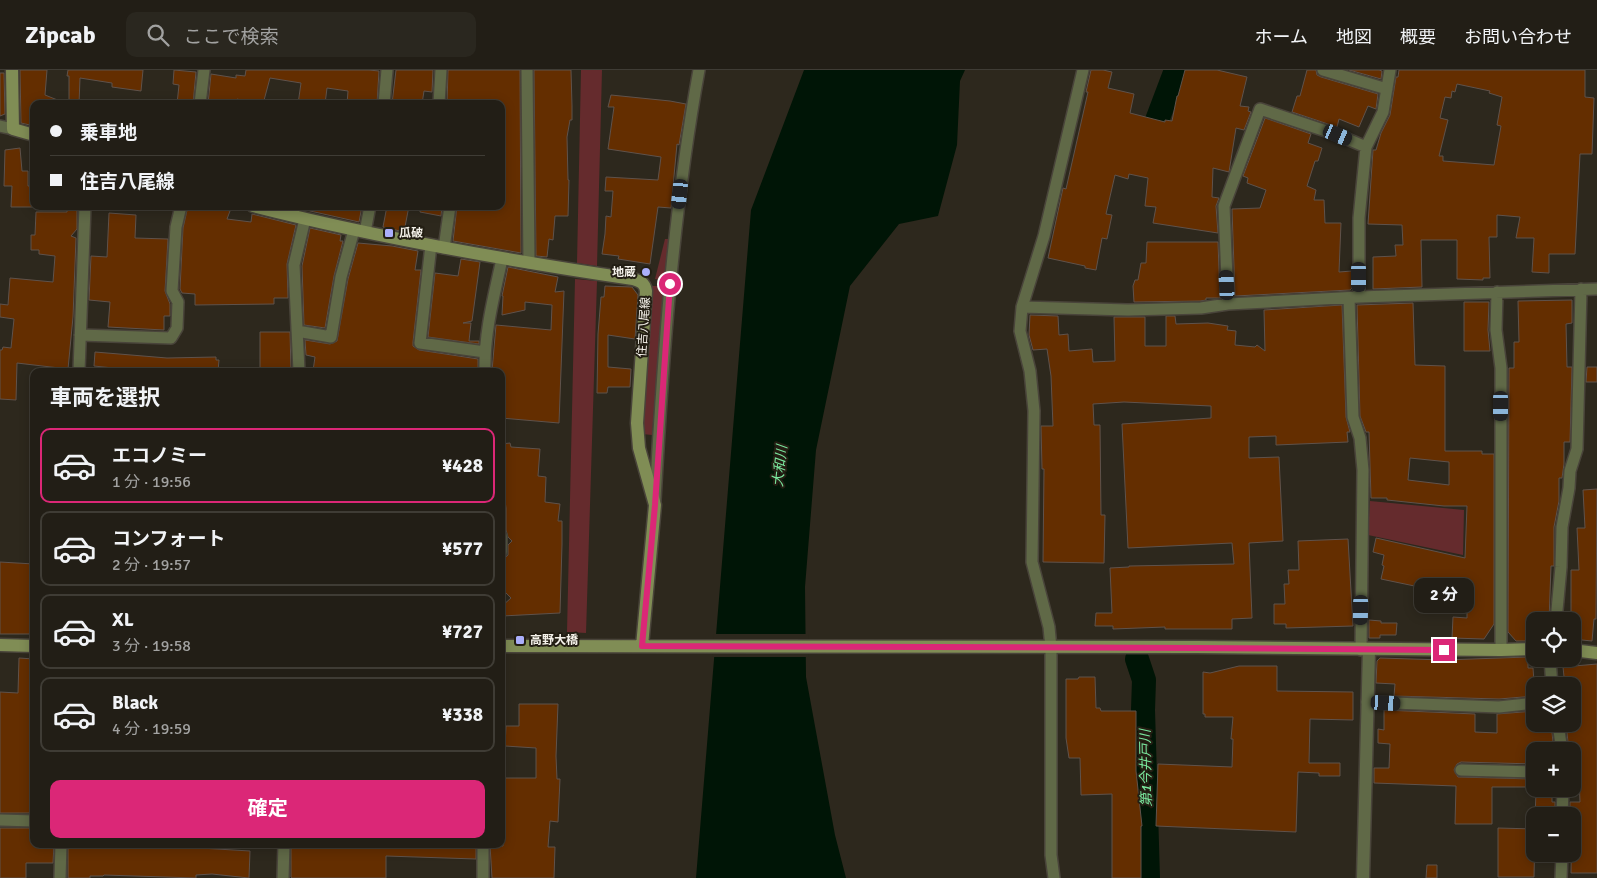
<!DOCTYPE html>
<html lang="ja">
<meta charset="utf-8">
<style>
:root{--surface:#221e16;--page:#2a271f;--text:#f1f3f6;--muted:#a2a2a1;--line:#3f3c35;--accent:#db2777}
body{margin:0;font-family:Signika,"Noto Sans JP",sans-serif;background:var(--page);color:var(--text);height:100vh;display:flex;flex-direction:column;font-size:19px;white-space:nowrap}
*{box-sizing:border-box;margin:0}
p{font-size:16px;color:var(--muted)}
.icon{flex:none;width:28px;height:28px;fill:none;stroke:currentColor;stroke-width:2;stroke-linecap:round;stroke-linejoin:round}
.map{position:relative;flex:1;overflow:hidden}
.side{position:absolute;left:30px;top:298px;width:475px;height:480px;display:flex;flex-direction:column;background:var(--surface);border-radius:10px;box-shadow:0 2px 12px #0003,0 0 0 1px var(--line)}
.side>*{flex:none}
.top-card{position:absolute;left:30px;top:30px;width:475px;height:110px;border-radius:10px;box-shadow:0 2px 12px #0003,0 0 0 1px var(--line);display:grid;align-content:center;height:110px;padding:0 20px;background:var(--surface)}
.buttons{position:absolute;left:1526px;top:542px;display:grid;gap:10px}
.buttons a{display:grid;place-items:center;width:55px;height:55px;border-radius:10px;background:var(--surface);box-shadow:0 2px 12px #0003,0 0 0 1px var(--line);font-size:25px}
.end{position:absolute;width:22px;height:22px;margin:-11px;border:6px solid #db2777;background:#fff;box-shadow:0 0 0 2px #fff}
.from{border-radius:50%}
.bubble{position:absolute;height:35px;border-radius:10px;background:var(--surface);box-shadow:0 2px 12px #0003,0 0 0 1px var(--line);font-size:16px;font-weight:700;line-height:35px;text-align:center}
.car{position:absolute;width:15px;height:30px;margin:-15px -8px;border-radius:6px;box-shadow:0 0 4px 1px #0007;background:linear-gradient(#222 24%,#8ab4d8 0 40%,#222 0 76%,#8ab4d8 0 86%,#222 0)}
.top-card b{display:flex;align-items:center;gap:18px;height:48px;font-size:19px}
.top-card b+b{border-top:1px solid var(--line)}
.top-card i{width:12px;height:12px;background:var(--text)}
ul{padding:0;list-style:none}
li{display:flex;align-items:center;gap:15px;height:75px;margin:0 10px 8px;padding:0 10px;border:2px solid var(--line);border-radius:10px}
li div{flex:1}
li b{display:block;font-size:19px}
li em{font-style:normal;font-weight:700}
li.selected{border-color:var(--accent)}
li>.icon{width:45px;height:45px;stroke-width:1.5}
h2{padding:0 20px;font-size:22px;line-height:60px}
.action{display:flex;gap:10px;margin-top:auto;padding:10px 20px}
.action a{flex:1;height:58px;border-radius:10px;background:var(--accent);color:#fff;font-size:20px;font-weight:700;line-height:58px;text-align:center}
header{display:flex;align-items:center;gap:30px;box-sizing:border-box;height:70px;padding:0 25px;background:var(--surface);border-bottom:1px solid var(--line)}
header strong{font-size:24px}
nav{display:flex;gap:28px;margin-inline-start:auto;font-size:18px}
.search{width:350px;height:45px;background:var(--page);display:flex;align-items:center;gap:12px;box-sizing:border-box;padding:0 18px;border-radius:10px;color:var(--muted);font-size:19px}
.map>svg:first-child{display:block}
</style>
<header>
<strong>Zipcab</strong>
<div class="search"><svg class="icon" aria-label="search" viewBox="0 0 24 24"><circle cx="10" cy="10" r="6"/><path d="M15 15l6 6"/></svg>ここで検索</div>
<nav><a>ホーム</a><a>地図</a><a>概要</a><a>お問い合わせ</a></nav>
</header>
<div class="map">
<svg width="1597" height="808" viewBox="0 0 1597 808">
<rect width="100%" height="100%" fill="#2d281d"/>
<path fill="#652b2d" d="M581,0H602L597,196L577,193Z
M665,169H669L665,210L655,209Z
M575,209L597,211L586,563L567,562Z
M652,216H664L652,365L642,364Z
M1370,431L1464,440L1463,485L1368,465Z"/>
<path fill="#001506" d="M804,0H965L960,11L957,75L938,146L899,154L850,216L816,380L805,517L806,607L835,765L846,808H696L751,140Z"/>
<path fill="#2d281d" d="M714,564H808L809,587H712Z"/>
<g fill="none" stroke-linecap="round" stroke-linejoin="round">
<path stroke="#001506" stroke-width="24" d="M1150,81L1156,53L1176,0
M1137,589L1144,610L1143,640L1148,808"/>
</g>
<path fill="#642e00" stroke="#5f524b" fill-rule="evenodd" d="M20,0H47L45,25L65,33L34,34V56L21,53Z
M68,0H143L141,21L112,17V13L80,8L79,34H69V6H67Z
M174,0L196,2L193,34H177L179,15L173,14Z
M246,0H369L379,1L377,34H347L348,21L327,18L325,34H298L301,13L270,8L263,34H256L237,29L236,34H208L211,4L236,8V5L245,6Z
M396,0H433L432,22L424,21L422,34H392Z
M448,0H520L521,183L453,171L457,136H501V34H447Z
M534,0H571L572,36V50H570L567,67L568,110H569L568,146H555L553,170L549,169L547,187L536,186Z
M1091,0H1103L1112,2L1108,18L1134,24L1130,43L1165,52V50L1172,51L1177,26H1178L1185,0H1217L1247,7L1240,36L1249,37L1248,41L1251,42L1244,60L1236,58L1229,102L1213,98L1212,127L1219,128L1216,136L1218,163L1153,153L1156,137L1145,136L1148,108L1129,104L1128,109L1115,105L1106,144L1112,145L1107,169L1102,168L1096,200L1085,198V196L1048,188L1063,118L1066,119L1088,22H1086Z
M1307,0H1316L1317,5L1321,7L1378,24L1376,39L1368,36L1359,57L1339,49L1337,57L1292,42L1297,26H1300Z
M1349,0H1379L1382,1L1381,9Z
M1399,0H1585V27L1594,28L1592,84H1580L1575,184H1549V203L1532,202L1534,168H1516L1520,147L1497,145V167H1489L1490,208H1483V210L1457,209V170H1421L1422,217L1373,219V187L1396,186L1395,175H1403L1402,155L1368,154L1373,80H1376L1381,63L1390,45L1396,7H1398ZM1457,14L1490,21L1489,23L1502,27L1497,55L1501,56L1494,95L1443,91V86H1439L1448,50L1440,48L1445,27L1451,28L1452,21L1455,22Z
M0,3H4L5,44L0,46Z
M611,25L670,31L686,34L679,75L677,74L671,138L658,137L650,194L618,189L619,186L602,184L605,164L606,146L611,147L613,121H605L606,107L658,110L661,87L608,79L614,37H608Z
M1265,48L1311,64L1308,73L1322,78L1318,91H1315L1307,116L1316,120L1314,130H1324L1325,153H1341L1339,202L1352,201V218L1350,220L1235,226L1232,139L1260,138L1266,120L1247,113L1248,108L1243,106Z
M20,78L22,101H28V116H34V137H11L12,116H4L5,80Z
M188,136H211L230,141L227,149L251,152L252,144L296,155L287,194L288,228H274V234L195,235V224L182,223L180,219L183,158Z
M288,136H362L359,152Z
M387,136H409L404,162L383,157Z
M420,136H442L441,146L420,142Z
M67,140H77V159L71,166L76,168L73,247L68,299L17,293L16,330L0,329V280H2L3,277L11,278L14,249L0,247V234L8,235L10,208L53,212L55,186L39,184V180H31V165H35L36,142H67Z
M109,143L136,145L135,168L168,169L165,221L170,234V246H164V260L108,257L110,232L89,230L91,186L107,187Z
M310,158L341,165L340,171H343L334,206L325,258L304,255L302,196Z
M1147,172H1218L1220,228H1206V230L1200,231L1134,232L1133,216L1135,210H1138L1141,193H1146Z
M358,173L392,176L418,181L415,200H421L413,272V276L419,280L478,289V301H313L315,287L306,285L305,270L330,274L337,271L348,209Z
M461,189L480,192L472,251L463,253H471L469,271H479V274L428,267L435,203L458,206Z
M508,197L558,207L555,222L564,221L559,353L501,348V301H492L496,255L551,260L552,235L525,232V240L502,245L503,226H502Z
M605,216L632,217L638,225L636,254L635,269L608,265V297L631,299L630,317H608L607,323H597L598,264L601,227H604Z
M1572,230V253L1566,254L1567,297H1572L1570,372H1564V394L1562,408H1559V431L1554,457V496H1551L1549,551H1535V557H1531L1530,568H1528V571H1516L1508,562L1509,298H1514V272H1519L1518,231Z
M1464,232H1489L1488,260L1490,281H1464Z
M1413,233L1415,295L1445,296V381H1482V384H1494V554L1484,569L1452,568L1453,547L1467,548V527L1381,509L1384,496L1382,495L1384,485L1373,482L1376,468L1465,488L1467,436H1444L1387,430V428H1371L1369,362H1366L1360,346L1357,235ZM1410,388L1449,392V415L1408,410Z
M1342,235L1346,347L1350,362H1347L1348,372L1276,375V366L1249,367V388L1279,387L1283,471L1249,473L1252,548L1232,549V559H1165V557L1113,559V556H1095L1096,543H1112L1110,498L1129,497V496L1234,494L1232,473L1128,478L1122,354L1211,348V336L1124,332L1093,334L1094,355H1100L1101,445H1105L1104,493L1043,492L1044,399H1042L1041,356H1053L1051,306L1047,279L1033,280L1029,265L1030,245L1058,246L1059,265L1068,264L1069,281L1092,279L1093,292L1115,291L1114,247H1145V276H1166V246H1175L1176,254L1208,253L1228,256L1227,260L1236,261L1235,275L1255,277L1257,275L1265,281L1264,240Z
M260,262H290L291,301H260Z
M95,282L167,288L216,287V290H219L218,301H142L94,296Z
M1587,297H1597V312H1586Z
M510,373L511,377L540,379L538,406L546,407L545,432L560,434L558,451H562V474L560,543L502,546V536L511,528L502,519L504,489L508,485V475L512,471L508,467L506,460V438L501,402V374Z
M1597,419L1596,549H1594L1592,571L1572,569V548H1571V500H1579L1577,458H1585L1583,420Z
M1348,469L1353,556L1286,558V554H1274V534H1285L1284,514H1289L1288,500H1299L1298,471Z
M0,492L34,494V564H0Z
M1369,550L1381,551V553H1397L1396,565H1380V568H1369Z
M1528,587V598H1533L1535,626L1499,629L1394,626L1395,614L1376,613L1377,591L1380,588L1444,590Z
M19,588L34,589V743H0V622L18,623Z
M1597,594V803H1571L1572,746H1570V732H1580L1579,706L1575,707L1573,681H1569L1566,654H1572V616H1565L1563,597Z
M1239,596H1277V621L1353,622V650L1310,649L1309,693H1340V706H1319V703L1298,702L1296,762L1156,756L1158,694L1232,697L1233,669H1231L1233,647H1205V644H1203V602L1210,603Z
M1079,607H1095L1096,638H1100L1101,641H1136V701L1142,756H1141V808H1112V724L1081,725L1080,688H1069L1066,668V609H1078Z
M519,634H558L556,686L557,709H560L558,752L550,751L548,777H555L554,808H492L490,775L503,776L505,750L501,749V708H536V678L505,676L506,656H519Z
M1384,640L1475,644V662L1497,663V644L1535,641V654H1551L1554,681H1535V694L1461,692L1457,694L1454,700L1458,707L1532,709L1533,717H1492V754H1455L1456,716L1374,713V698H1389L1390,674L1378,673V659L1384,660Z
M1536,723H1552V732H1555V746H1535Z
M0,758H34V774H54L53,793H26V808H0Z
M1498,758L1535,759L1534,807H1498Z
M68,774H174L200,776V778L250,781L249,808L212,804L196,805V808L104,805L103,806H90V808H68Z
M291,774H474L476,775V789L386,786V808H292L291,807Z
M1427,795H1437V808H1426Z"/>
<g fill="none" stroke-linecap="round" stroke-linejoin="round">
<defs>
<path id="minor" d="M527,0L529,193
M1323,0L1387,19
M200,34L204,0
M384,34L387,0
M439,34L441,0
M0,56L13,59
M365,162L370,136
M431,175L420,273L485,282
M444,178L450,136
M1497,222L1496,260L1501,298V580
M1359,227V148L1366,77L1383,42L1390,0
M1349,228L1353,347L1360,368L1363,400L1361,580
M1228,234L1224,136L1260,39L1338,65L1366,77
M1022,237L1128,240L1201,238L1228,234L1359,227L1597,219
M297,261L331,267L341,207L354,160
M80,265L171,268L177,258L178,232L172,221L176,157L181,136
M79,301L85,136
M299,301L294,195L305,149
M485,301C484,263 494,226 502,189
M655,430C663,286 673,142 699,0
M501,466V482
M1556,551L1561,497L1562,457L1569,418L1570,401L1577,379L1581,219
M1550,589L1552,616
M1367,632L1499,637L1535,633
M1558,654L1562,681
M1461,700L1535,702
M1562,746L1563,719
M0,750L34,751
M483,774V808
M60,808L61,774
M283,808L284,774
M1054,808L1051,785V578L1049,557L1032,492L1034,341L1030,301L1020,261L1022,237L1044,166L1083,0
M1561,808L1562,784"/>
<path id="tertiary" d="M1363,808L1369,580"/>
<path id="secondary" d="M12,0L13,59L34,65
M253,136C378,168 505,190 633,209C640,211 645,213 646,221L637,353L639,378L655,435L642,576
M0,575L34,576
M501,576L1196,577L1501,580L1535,579
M1572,580L1597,583"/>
</defs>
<use href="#minor" stroke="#49443a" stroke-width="14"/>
<use href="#tertiary" stroke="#49443a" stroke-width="15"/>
<use href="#secondary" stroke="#49443a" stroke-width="15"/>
<use href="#minor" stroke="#606947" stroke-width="11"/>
<use href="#tertiary" stroke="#606947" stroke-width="12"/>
<use href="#secondary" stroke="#808d55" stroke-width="12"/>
</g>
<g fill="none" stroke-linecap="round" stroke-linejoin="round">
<path stroke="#db2777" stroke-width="6" d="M670,214L655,435L642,576L1196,578L1444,580"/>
</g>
<g fill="#abaffb" stroke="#231e13" stroke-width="2">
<rect x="384" y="158" width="10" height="10" rx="2.5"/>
<circle cx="646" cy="202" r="5"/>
<rect x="515" y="565" width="10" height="10" rx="2.5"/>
</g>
<g text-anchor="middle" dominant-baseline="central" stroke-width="4" stroke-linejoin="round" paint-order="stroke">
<g font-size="12" font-weight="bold" fill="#f5f2ea" stroke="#231e13" text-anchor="start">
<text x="399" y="163">瓜破</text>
<text x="636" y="202" text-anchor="end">地蔵</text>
<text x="530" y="570">高野大橋</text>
</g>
<g font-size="12" fill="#f5f2ea" stroke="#231e13">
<text transform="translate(644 257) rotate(-86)">住吉八尾線</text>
</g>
<g font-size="14" font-style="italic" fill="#7ae89e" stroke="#231e13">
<text transform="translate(780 396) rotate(-84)">大和川</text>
<text transform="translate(1146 698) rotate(-91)">第1今井戸川</text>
</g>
</g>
</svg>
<div class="buttons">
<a><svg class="icon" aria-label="locate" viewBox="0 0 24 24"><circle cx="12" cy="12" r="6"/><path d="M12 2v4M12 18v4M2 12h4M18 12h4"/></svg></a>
<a><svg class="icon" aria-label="layers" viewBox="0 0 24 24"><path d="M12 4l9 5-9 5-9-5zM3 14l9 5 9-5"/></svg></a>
<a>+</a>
<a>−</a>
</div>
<i class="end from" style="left:670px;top:214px"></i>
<i class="end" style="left:1444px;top:580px"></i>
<div class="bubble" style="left:1414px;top:508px;width:60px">2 分</div>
<i class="car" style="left:1338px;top:65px;rotate:113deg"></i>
<i class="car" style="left:680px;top:124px;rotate:186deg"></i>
<i class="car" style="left:1359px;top:207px;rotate:180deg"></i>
<i class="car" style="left:1227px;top:215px;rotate:357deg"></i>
<i class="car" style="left:1501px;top:336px;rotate:180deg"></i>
<i class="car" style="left:1361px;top:540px;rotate:181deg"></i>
<i class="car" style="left:1386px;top:633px;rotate:93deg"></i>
<div class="top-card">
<b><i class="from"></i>乗車地</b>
<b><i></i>住吉八尾線</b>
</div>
<section class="side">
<h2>車両を選択</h2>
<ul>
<li class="selected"><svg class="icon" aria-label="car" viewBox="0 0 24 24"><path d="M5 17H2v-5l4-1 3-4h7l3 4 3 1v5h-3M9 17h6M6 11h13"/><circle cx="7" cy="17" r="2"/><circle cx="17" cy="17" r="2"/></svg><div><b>エコノミー</b><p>1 分 · 19:56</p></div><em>¥428</em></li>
<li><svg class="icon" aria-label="car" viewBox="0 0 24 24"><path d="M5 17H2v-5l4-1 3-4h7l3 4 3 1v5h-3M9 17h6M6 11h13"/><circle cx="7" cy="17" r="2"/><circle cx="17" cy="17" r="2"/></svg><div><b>コンフォート</b><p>2 分 · 19:57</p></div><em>¥577</em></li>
<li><svg class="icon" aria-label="car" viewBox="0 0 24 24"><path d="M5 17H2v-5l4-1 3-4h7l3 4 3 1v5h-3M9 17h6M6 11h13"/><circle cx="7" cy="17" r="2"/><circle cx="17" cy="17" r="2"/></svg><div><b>XL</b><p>3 分 · 19:58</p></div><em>¥727</em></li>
<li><svg class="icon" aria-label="car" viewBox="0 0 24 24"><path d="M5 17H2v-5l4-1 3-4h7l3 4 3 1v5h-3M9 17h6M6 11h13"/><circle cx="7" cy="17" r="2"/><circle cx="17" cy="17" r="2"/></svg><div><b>Black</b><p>4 分 · 19:59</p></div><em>¥338</em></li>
</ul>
<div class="action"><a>確定</a></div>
</section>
</div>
